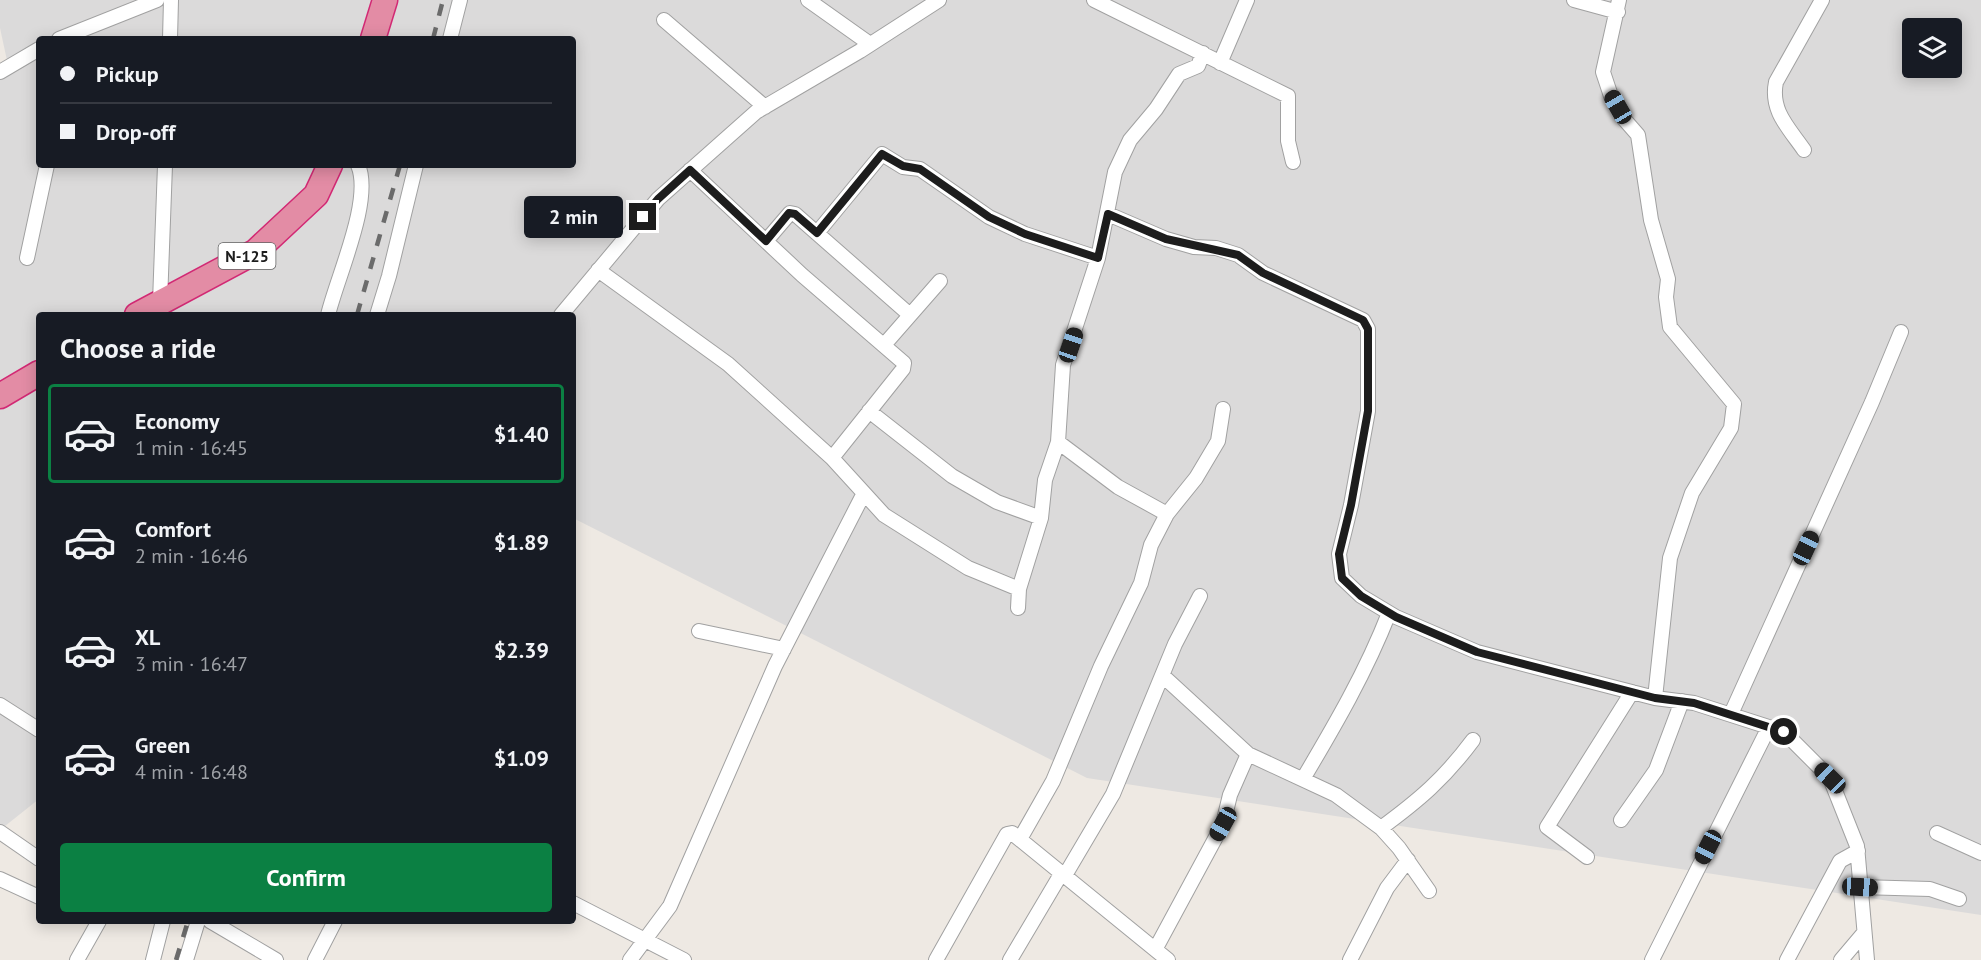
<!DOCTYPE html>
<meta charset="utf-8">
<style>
:root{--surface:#171b24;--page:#242831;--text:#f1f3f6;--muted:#9ea1a6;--line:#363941;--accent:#0b8043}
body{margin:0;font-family:"PT Sans",sans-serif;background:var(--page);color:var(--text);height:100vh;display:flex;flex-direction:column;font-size:22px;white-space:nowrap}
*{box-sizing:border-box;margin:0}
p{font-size:20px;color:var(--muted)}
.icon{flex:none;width:33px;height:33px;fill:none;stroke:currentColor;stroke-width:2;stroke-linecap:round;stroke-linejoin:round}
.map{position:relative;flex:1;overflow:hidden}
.details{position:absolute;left:36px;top:312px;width:540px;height:612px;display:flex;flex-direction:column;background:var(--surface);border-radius:6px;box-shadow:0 3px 15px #0003}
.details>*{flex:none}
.hud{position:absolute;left:36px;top:36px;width:540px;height:132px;border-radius:6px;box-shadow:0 3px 15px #0003;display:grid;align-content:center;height:132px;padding:0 24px;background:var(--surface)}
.fabs{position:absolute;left:1902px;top:18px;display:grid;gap:12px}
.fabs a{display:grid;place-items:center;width:60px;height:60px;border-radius:6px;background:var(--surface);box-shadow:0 3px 15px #0003;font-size:30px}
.end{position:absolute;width:27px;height:27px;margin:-14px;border:8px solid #1d1d1d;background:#fff;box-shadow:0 0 0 3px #fff}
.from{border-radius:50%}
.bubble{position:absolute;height:42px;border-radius:6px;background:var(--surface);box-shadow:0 3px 15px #0003;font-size:20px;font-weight:800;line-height:42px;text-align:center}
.car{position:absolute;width:18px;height:36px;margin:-18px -9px;border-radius:8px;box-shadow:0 0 4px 2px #0007;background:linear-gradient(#222 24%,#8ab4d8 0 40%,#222 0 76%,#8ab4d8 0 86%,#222 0)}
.hud b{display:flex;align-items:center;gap:21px;height:57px;font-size:22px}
.hud b+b{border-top:2px solid var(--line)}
.hud i{width:15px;height:15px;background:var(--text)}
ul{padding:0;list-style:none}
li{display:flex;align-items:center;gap:18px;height:99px;margin:0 12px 9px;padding:0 12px;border:3px solid transparent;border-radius:6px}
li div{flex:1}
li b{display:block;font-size:22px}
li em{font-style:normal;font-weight:800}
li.on{border-color:var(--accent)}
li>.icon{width:54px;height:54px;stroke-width:1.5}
h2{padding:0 24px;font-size:27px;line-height:72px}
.button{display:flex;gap:12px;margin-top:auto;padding:12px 24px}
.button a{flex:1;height:69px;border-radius:6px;background:var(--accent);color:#fff;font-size:24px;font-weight:800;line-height:69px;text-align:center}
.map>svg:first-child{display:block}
</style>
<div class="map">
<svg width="1981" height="960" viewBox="0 0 1981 960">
<rect width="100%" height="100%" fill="#eee9e3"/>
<path fill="#dbdada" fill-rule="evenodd" d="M0,0H1981V915L1087,778L573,518V315H39V799L0,830V70L8,65L0,28ZM1912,28H1952V68H1912ZM39,39H573V165H39Z"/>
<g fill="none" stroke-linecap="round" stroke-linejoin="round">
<defs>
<path id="street" d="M808,0L870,44
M1094,0L1288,96V141L1293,162
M1574,0L1618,12
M1619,0L1603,72L1611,96L1624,119L1638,135L1651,220L1668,279L1666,297L1670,327L1734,404L1731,428L1692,493L1670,558L1655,698
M664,20L765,107
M59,39L157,0
M170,39L171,0
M450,39L460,0
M1220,63L1247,0
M0,72L39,49
M1804,150C1789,128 1770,111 1776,82L1822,0
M690,170L802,275L904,363L903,369L832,458
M1108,214L1166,239L1194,247L1216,248L1238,255L1263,273L1363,320L1368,329V411L1351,505L1339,554L1342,578L1361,596L1396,617L1477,652L1655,698L1694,703L1784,732L1830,778L1857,846L1867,960
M817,233L882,154L903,167L920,169L989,217L1025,234L1098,258L1063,365L1058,442L1045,480L1041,518L1019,589L1018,608
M766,241L790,213L795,214L910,315
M27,258L47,165
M1098,258L1115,172L1130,140L1156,109L1179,74L1198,66L1203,53
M598,270L728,364L832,458L884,515L968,568L1019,589
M160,302L165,165
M328,315C337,277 373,200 358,165
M377,315L389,276L416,165
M561,315L658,199L756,112L860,51L939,0
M884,345L940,281
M869,411L952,476L997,502L1041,518
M1058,442L1118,487L1167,514
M699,631L784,649
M1163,676L1248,754L1336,795L1381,828L1399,848L1429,891
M0,705L39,730
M1731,714L1872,402L1901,332
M1303,779C1335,725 1366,672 1389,613
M1621,820L1656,770L1682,701
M1381,828C1419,800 1444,779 1473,740
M0,832L39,859
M1937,833L1981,853
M1020,839L1053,781L1101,666L1141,583L1151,545L1167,514L1196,478L1218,441L1223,409
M1587,857L1547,827L1632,692
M1064,877L1113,794L1175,644L1200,596
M0,879L39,897
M1860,887L1930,889L1959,899
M573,903L684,960
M210,921L276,960
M1156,948L1223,824L1230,795L1248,754
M77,960L99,921
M153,960L163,921
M186,960L198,921
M315,960L335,921
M630,960L670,906L775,666L864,493
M936,960L1007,834L1012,833L1168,960
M1010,960L1061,874
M1350,960L1387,888L1408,860
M1652,960L1769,727
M1787,960L1840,861L1858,851
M1841,960L1863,934"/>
<path id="highway" d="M373,39L385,0
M137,315L255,252L316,195L330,165
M0,396L39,373"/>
</defs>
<use href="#street" stroke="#a1a1a1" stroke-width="16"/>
<use href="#highway" stroke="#d22974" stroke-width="27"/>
<use href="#street" stroke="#fff" stroke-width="14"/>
<use href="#highway" stroke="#e38ca5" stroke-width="24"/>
<path stroke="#6b6b6b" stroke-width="4.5" stroke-dasharray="12 12" stroke-linecap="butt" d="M433,39L443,0
M357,315L400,165
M176,960L188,921"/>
</g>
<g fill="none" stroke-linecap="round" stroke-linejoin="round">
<path stroke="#1d1d1d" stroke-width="8" d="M643,217L658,199L690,170L766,241L789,213L795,214L817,233L882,154L903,166L920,169L989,217L1025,234L1098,258L1108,214L1166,239L1238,255L1263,273L1363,320L1368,329V411L1351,505L1339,554L1342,578L1361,596L1396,617L1477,652L1655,698L1694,703L1784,732"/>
</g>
<g text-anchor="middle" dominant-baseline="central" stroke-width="4.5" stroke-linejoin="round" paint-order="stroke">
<rect fill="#fff" stroke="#616161" stroke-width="1.5" x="218.5" y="243" width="57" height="26" rx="4.5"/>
<g font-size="16" font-weight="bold" fill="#1d1d1d">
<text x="247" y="256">N-125</text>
</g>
</g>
</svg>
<div class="fabs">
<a><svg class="icon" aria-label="layers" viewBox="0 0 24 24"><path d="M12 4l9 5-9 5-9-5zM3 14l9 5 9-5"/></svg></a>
</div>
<i class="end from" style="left:1784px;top:732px"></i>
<i class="end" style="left:643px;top:217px"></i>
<div class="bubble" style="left:524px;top:196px;width:99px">2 min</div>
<i class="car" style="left:1618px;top:107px;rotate:330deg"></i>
<i class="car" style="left:1071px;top:345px;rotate:19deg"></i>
<i class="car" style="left:1806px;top:548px;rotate:25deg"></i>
<i class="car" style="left:1830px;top:778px;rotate:314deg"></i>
<i class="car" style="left:1223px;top:824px;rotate:209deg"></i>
<i class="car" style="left:1708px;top:847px;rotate:207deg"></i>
<i class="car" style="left:1860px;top:887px;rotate:93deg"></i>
<div class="hud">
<b><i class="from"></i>Pickup</b>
<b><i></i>Drop-off</b>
</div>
<section class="details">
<h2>Choose a ride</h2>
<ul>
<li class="on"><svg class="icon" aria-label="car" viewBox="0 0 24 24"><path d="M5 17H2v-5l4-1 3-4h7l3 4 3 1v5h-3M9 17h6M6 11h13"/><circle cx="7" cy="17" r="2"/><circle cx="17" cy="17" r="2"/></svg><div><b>Economy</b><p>1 min · 16:45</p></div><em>$1.40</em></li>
<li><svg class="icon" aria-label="car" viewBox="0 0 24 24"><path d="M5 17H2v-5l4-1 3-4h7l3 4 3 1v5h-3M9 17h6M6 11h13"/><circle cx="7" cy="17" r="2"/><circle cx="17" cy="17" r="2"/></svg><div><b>Comfort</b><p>2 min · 16:46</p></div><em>$1.89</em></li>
<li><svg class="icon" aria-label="car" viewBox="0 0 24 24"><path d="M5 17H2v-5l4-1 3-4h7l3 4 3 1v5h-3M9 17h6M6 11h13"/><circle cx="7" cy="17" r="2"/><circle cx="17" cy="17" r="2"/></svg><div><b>XL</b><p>3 min · 16:47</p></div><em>$2.39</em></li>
<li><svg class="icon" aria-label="car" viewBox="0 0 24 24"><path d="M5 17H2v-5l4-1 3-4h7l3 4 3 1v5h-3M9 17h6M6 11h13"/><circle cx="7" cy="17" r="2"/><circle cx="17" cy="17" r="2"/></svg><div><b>Green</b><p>4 min · 16:48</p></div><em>$1.09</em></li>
</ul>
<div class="button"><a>Confirm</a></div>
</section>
</div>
